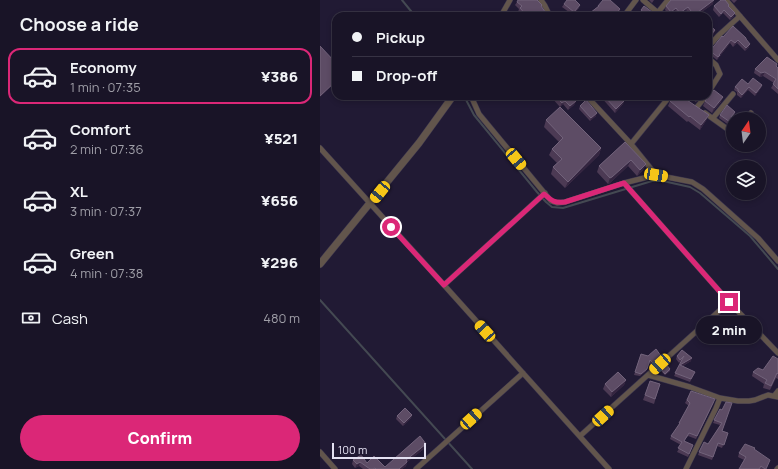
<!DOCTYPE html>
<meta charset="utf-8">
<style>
:root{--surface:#191427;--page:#221d2f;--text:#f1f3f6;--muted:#9f9ea7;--line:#373344;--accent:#db2777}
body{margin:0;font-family:Manrope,sans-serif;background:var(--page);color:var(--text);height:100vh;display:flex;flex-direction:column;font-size:15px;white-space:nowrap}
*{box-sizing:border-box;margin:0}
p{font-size:13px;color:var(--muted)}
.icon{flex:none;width:22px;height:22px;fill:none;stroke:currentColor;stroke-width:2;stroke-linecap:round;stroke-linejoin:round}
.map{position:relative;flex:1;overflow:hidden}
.side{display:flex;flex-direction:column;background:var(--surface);width:320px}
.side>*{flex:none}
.guide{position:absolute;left:12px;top:12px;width:380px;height:88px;border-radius:12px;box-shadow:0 2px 6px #0003,0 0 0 1px var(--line);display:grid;align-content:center;height:88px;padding:0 20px;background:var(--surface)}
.needle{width:26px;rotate:14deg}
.buttons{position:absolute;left:406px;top:112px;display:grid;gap:8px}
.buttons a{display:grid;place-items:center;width:40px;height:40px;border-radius:50%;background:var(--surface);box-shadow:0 2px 6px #0003,0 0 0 1px var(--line);font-size:20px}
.scale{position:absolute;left:12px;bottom:10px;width:94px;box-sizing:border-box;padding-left:4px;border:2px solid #e4e1f2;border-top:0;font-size:11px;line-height:14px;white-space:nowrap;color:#e4e1f2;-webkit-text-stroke:3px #211a34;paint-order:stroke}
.end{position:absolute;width:18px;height:18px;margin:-9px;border:5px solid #db2777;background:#fff;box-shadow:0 0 0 2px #fff}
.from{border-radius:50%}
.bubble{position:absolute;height:28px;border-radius:14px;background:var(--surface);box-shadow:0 2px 6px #0003,0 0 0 1px var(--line);font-size:13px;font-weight:800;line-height:28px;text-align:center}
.car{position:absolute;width:12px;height:24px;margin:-12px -6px;border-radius:5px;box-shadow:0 0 3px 1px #0007;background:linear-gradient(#f5c518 24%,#345 0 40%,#f5c518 0 76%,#345 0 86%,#f5c518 0)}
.guide b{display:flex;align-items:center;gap:14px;height:38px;font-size:15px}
.guide b+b{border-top:1px solid var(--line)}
.guide i{width:10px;height:10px;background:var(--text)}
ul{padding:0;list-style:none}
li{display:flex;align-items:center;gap:12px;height:56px;margin:0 8px 6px;padding:0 12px;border:2px solid transparent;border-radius:12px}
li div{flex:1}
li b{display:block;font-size:15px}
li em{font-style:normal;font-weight:800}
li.current{border-color:var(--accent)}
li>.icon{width:36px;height:36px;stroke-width:1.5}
h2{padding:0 20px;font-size:18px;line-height:48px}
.pay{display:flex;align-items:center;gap:10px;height:44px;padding:0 20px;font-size:15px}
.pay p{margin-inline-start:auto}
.action{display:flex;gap:8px;margin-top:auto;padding:8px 20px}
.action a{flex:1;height:46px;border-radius:24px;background:var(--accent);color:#fff;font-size:16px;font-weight:800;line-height:46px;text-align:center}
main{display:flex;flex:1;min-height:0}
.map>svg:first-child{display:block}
</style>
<main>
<section class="side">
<h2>Choose a ride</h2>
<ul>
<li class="current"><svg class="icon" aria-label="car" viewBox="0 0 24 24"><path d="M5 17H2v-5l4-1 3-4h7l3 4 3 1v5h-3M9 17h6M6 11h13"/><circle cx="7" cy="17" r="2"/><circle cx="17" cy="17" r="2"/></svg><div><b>Economy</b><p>1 min · 07:35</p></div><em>¥386</em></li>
<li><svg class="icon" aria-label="car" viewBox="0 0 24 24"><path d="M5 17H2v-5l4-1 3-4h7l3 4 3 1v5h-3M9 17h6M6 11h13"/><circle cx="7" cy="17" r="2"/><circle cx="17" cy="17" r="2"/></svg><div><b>Comfort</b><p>2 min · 07:36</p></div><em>¥521</em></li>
<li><svg class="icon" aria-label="car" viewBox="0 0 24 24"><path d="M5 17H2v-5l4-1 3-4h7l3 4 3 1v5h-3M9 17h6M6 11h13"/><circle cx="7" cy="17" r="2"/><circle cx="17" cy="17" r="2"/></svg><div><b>XL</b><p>3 min · 07:37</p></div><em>¥656</em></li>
<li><svg class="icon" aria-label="car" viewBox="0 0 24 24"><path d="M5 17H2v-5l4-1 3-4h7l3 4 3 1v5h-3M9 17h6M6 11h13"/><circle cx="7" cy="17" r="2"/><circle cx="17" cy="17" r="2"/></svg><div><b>Green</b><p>4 min · 07:38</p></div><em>¥296</em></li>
</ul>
<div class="pay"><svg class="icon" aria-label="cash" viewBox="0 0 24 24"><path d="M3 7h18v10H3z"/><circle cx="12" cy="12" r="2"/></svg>Cash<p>480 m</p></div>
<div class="action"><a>Confirm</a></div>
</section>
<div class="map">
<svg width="458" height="469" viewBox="0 0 458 469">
<rect width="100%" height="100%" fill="#211a34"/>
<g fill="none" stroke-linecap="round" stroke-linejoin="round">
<path stroke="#444952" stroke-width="2" d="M82,0L95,16
M144,96L154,115L217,192L226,202L232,207L243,208L332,181H343L370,187L380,193L430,236L458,269
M0,300L152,469"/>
<defs>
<path id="minor" d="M221,0L225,6L230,16
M323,0L337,12L339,11L348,0
M406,0L458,60
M181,16L190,0
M304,16L316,0
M388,47L399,35L420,16
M388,58L396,65L400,74L388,93
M151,96L159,114L231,201L237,203L245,202L304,183
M267,96L272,102L311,144L336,175
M377,107L386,96
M385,113L413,133
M393,118L413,94
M427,119L431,113
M311,144L350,96
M0,148L124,285L289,469
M458,261L438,238L383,189L372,182L336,175L304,183L409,302L458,353
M124,285L225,193
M328,375L370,387L400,398L418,401H429L435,400L448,395L458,397
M454,396L458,391
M260,436L409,302
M0,452L15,469
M96,469L203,373
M366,469L396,408L400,398
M457,469L458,468"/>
<path id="tertiary" d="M0,264L99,143L133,96"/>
</defs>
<use href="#minor" stroke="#3c364f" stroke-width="6"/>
<use href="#tertiary" stroke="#3c364f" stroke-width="8"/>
<use href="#minor" stroke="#62554c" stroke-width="5"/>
<use href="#tertiary" stroke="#62554c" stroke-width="7"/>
</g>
<path fill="#4c3a54" d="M329,0H334L332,3Z
M411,0H417L414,3Z
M197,2L222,7L228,16H202L198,12L199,9L195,5Z
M244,4L259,8L253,15L242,7Z
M393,4L376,16H370L366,10L360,16H358L355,12L350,16L345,10L346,6Z
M278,6L300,9L299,13L296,16H266L277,8Z
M394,6L409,7L414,16L410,20L403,13L399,17L393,10Z
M321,10L336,16H325L320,12Z
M388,24L395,30L393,35L389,40L388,39Z
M403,37L426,39L429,47L425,51L417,43L413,47L410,43L397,60L389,54L390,51Z
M457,64L456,67L458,68V94L451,88L454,83L443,76L440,77L434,73L435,69Z
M428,84L442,85L441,88L435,96L428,90L421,98L417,95V92L414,90L415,87Z
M232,96H251L256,101L254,105L248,110L243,104L240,107L231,97Z
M280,96H297L299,98L304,101L303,104L295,113Z
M366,96H381L376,102Z
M350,101L387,119L380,130L368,121L367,122L348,106Z
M385,101L401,102L392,113L383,106Z
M260,106L276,116L270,121L259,109Z
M415,112L414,115L412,117L413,119V128L399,118L400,115Z
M226,120L281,148L279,155L245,188L231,174L233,167L237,163L229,155L232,149L239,142L224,127Z
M305,142L326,164L323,170L317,176L308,166L290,183L288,184L277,172L279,166Z
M321,354L328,356H341L340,358L332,366L329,363L326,371L320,376L314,375Z
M357,356L371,361L363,366L375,372L370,382L354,376L362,360L359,363L356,359Z
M458,359V379L456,378L450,390L443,388L444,384L432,376L433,372L443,370Z
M340,368L350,369V371L345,375L340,370Z
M306,380L304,385L291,397L283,389L285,384Z
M330,381L340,384L334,404L323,400Z
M371,391L394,402L376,439L368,436L364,441L373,445L368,457L357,452L361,445L350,439L351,436L358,426L369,406L365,403Z
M400,409L402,431L408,433L402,448L397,446L392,460L378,455L379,452L388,444L400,425L393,423Z
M92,415L91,418L83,426L76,419L77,416Z
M106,444L105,448L87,462L86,466L82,469H43L39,466L35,468L32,464L33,460L47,463L65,467Z
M435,448L434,450L446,469H419L424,460L418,457L419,453Z"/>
<path fill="#342540" d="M394,0L393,4L376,16H373L374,15Z
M260,5L259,8L253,15L254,12Z
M368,7L366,10L359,16L360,13Z
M356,8L355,12L350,16L351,12Z
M300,9L299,13L296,16H294Z
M404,10L403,13L399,17L401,14Z
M415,13L414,16L410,20L411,17Z
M395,30L393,35L389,40L391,35Z
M411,40L410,43L397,60L399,55Z
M418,40L417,43L413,47L415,43Z
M430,44L429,47L425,51L426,48Z
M445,72L443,76L440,77L441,73Z
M16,81V82L0,97V96Z
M442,85L441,88L435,96L436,93Z
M429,87L428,90L421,98L422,95Z
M379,96H381L376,102L378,97Z
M403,97L401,102L392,113L394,108Z
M245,101L243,104L240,107L242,103Z
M256,101L254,105L248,110L250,106Z
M304,101L303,104L295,113L296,109Z
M277,113L276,116L270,121L271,118Z
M389,115L387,119L380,130L381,125Z
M281,148L279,155L245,188L248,182Z
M311,160L308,166L290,183L288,184L290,178Z
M326,164L323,170L317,176L320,170Z
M341,356L340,358L332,366L333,363Z
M372,358L371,361L359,368L360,365Z
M327,369L326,371L320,376L321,374Z
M306,380L304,385L291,397L292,392Z
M92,415L91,418L83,426L84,423Z
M106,444L105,448L87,462L86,466L82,469H79L86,460Z
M40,462L39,466L35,468L37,464Z"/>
<path fill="#5d4c65" stroke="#72637b" d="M198,0H217L222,5L221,6L228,16H207L200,8L202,6L197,2Z
M247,0H255L260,5L254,12L244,4Z
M283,0H290L300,9L294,16H290L286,13L282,16H266L279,6H278Z
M351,0H394L374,15L368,7L360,13L356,8L351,12L346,6Z
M401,0H405L409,5L408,6L415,13L411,17L404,10L401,14L394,6Z
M324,6L336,15L335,16H328L321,10Z
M388,24L395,30L391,35L388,33Z
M413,26L426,38V39L430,44L426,48L418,40L415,43L411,40L399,55H400L398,57L390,51L402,36L403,37Z
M0,46L16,63V81L0,96Z
M447,57L457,64L456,66L458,68V89L453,84L456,79L445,72L441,73L435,69Z
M388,65L391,68L388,72Z
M433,78L442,85L436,93L429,87L422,95L418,91V89L415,87L422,79L428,84Z
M394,90L403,97L394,108L385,101Z
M235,96H251L256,101L250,106L245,101L242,103Z
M284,96H297L299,98L300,97L304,101L296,109Z
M354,96H361L389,115L381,125L370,116L369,117L350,101Z
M266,100L277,113L271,118L260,106Z
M407,105L415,112L411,117L414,119H413V124L400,115Z
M240,107L281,148L248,182L233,167L242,159L232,149L243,138L226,120Z
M305,142L326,164L320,170L311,160L292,177L290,178L279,166Z
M336,349L341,356L333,363L330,360L327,369L321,374L315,372L321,354L328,356Z
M362,350L372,358L360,365L375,372L371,379L355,373L364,356L360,360L357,356Z
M453,356L458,359V374L457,373L451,386L445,383L447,380L433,372L438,368L443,370Z
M345,363L350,369L345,374L340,368Z
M298,372L306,380L292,392L285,384Z
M330,381L340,384L335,399L325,395Z
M371,391L395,399L377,436L369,433L364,441L373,445L369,454L358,448L362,442L351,436L360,423H359L370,403L367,400Z
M406,402L412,403L402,431L408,433L404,445L398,443L393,457L379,452L384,442L388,444L402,423L394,420L400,409L402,410Z
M85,408L92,415L84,423L77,416Z
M100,436L106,444L86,460L87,462L79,469H56L55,468L53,469H50L40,462L37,464L33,460L41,455L47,463L54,456L65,467Z
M425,444L435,448L434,449L450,460L446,469H445L441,466L439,469H419L426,457L419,453Z"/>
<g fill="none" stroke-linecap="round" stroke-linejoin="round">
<path stroke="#db2777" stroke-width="5" d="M71,227L124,285L224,194C232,201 234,203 245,202L304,183L409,302"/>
</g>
</svg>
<div class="buttons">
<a><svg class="needle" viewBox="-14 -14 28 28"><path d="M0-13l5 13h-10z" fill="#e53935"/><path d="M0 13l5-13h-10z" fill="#9f9ea7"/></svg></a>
<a><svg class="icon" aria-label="layers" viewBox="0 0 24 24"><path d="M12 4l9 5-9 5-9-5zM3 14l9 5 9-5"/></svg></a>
</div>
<div class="scale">100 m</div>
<i class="end from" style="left:71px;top:227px"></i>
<i class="end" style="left:409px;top:302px"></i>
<div class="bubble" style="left:376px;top:316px;width:66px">2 min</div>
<i class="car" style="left:196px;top:159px;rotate:140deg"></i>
<i class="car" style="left:336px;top:175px;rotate:100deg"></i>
<i class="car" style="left:60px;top:192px;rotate:219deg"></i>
<i class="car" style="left:165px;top:331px;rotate:318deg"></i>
<i class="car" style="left:340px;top:364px;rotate:228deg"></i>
<i class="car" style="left:283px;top:416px;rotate:48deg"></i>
<i class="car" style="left:151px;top:419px;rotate:48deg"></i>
<div class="guide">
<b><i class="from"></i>Pickup</b>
<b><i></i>Drop-off</b>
</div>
</div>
</main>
